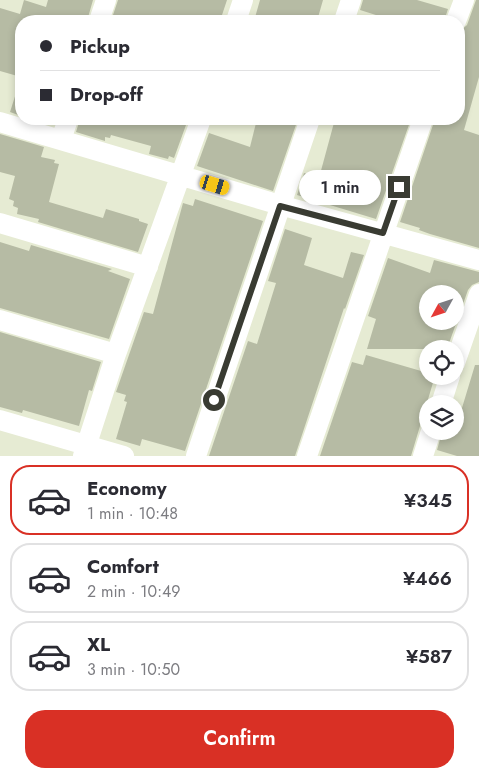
<!DOCTYPE html>
<meta charset="utf-8">
<style>
:root{--surface:#fff;--page:#f2f2f3;--text:#2b2b33;--muted:#7c7c81;--line:#e1e1e2;--accent:#d93025}
body{margin:0;font-family:Jost,sans-serif;background:var(--page);color:var(--text);height:100vh;display:flex;flex-direction:column;font-size:19px;white-space:nowrap}
*{box-sizing:border-box;margin:0}
p{font-size:16px;color:var(--muted)}
.icon{flex:none;width:28px;height:28px;fill:none;stroke:currentColor;stroke-width:2;stroke-linecap:round;stroke-linejoin:round}
.map{position:relative;height:456px;overflow:hidden}
.drawer{display:flex;flex-direction:column;background:var(--surface);flex:1}
.drawer>*{flex:none}
.hud{position:absolute;left:15px;top:15px;width:450px;height:110px;border-radius:20px;box-shadow:0 2px 8px #0003;display:grid;align-content:center;height:110px;padding:0 25px;background:var(--surface)}
.needle{width:32px;rotate:230deg}
.controls{position:absolute;left:419px;top:285px;display:grid;gap:10px}
.controls a{display:grid;place-items:center;width:45px;height:45px;border-radius:50%;background:var(--surface);box-shadow:0 2px 8px #0003;font-size:25px}
.end{position:absolute;width:22px;height:22px;margin:-11px;border:6px solid #393b32;background:#fff;box-shadow:0 0 0 2px #fff}
.from{border-radius:50%}
.bubble{position:absolute;height:35px;border-radius:18px;background:var(--surface);box-shadow:0 2px 8px #0003;font-size:16px;font-weight:600;line-height:35px;text-align:center}
.car{position:absolute;width:15px;height:30px;margin:-15px -8px;border-radius:6px;box-shadow:0 0 4px 1px #0007;background:linear-gradient(#f5c518 24%,#345 0 40%,#f5c518 0 76%,#345 0 86%,#f5c518 0)}
.hud b{display:flex;align-items:center;gap:18px;height:48px;font-size:19px}
.hud b+b{border-top:1px solid var(--line)}
.hud i{width:12px;height:12px;background:var(--text)}
ul{padding:9px 0 0;list-style:none}
li{display:flex;align-items:center;gap:15px;height:70px;margin:0 10px 8px;padding:0 15px;border:2px solid var(--line);border-radius:20px}
li div{flex:1}
li b{display:block;font-size:19px}
li em{font-style:normal;font-weight:600}
li.selected{border-color:var(--accent)}
li>.icon{width:45px;height:45px;stroke-width:1.5}
.cta{display:flex;gap:10px;margin-top:auto;padding:10px 25px}
.cta a{flex:1;height:58px;border-radius:20px;background:var(--accent);color:#fff;font-size:20px;font-weight:600;line-height:58px;text-align:center}
.map>svg:first-child{display:block}
</style>
<div class="map">
<svg width="479" height="456" viewBox="0 0 479 456">
<rect width="100%" height="100%" fill="#e6ebd3"/>
<path fill="#b6bba4" fill-rule="evenodd" d="M24,0L46,7L48,0H93L87,21H21V77L0,71V8L20,14Z
M118,0H227L220,21H111Z
M260,0H323L317,21H254Z
M363,0H417L448,9L444,21H395L360,10Z
M476,0H479V77L464,130L479,135V248L430,234L419,230L420,228L400,222L435,119H459V32L467,25Z
M18,87H21V116L10,112Z
M80,119H179L178,122L186,125L174,158L169,156L168,159L149,154L151,146L111,135L110,138L105,137V141L76,132Z
M257,119H298L273,191L197,166L209,133L250,147Z
M335,119H411L376,219L297,195L304,173L319,178Z
M0,134L44,147L41,157L55,160L54,163L59,164L49,202L103,218L106,209L139,219V221L148,224L138,252L38,222L39,219L17,214L18,208L13,206L14,201L9,199L15,176L0,172Z
M195,199L263,221L185,451L142,439L140,446L116,439L127,402L124,401L126,395L116,392L144,312L153,314L183,203L193,206Z
M285,229L312,238L304,265L343,278L351,252L364,255L345,309L344,308L295,456H209L248,341L257,344L276,283L268,281Z
M0,242L29,251L31,245L112,269L108,271L130,279L109,339L0,308Z
M388,258L430,273L434,260L479,272V282L472,285L468,290L447,349H367L376,319L368,316ZM428,294H455V321H428Z
M0,332L101,362L92,391L89,390L79,426L23,410L22,413L0,407Z
M366,355L428,373V376H435L411,456H320L352,362L363,365Z
M475,365H479V456H457L437,450L442,432L453,435L455,431Z"/>
<g fill="none" stroke-linecap="round" stroke-linejoin="round">
<path stroke="#fff" stroke-width="20" d="M99,21L106,0
M236,21L243,0
M344,21L351,0
M456,21L464,0
M0,122L280,205L479,260
M61,140L68,119
M0,223L148,267
M0,320L116,354
M455,363L479,294
M441,404L450,376
M0,420L124,456
M83,456L116,354L201,119
M196,456L310,119
M307,456L423,119
M423,456L431,431"/>
</g>
<g fill="none" stroke-linecap="round" stroke-linejoin="round">
<path stroke="#393b32" stroke-width="6" d="M214,400L280,206L383,233L399,187"/>
</g>
</svg>
<div class="controls">
<a><svg class="needle" viewBox="-14 -14 28 28"><path d="M0-13l5 13h-10z" fill="#e53935"/><path d="M0 13l5-13h-10z" fill="#7c7c81"/></svg></a>
<a><svg class="icon" aria-label="locate" viewBox="0 0 24 24"><circle cx="12" cy="12" r="6"/><path d="M12 2v4M12 18v4M2 12h4M18 12h4"/></svg></a>
<a><svg class="icon" aria-label="layers" viewBox="0 0 24 24"><path d="M12 4l9 5-9 5-9-5zM3 14l9 5 9-5"/></svg></a>
</div>
<i class="end from" style="left:214px;top:400px"></i>
<i class="end" style="left:399px;top:187px"></i>
<div class="bubble" style="left:299px;top:170px;width:82px">1 min</div>
<i class="car" style="left:215px;top:185px;rotate:107deg"></i>
<div class="hud">
<b><i class="from"></i>Pickup</b>
<b><i></i>Drop-off</b>
</div>
</div>
<section class="drawer">
<ul>
<li class="selected"><svg class="icon" aria-label="car" viewBox="0 0 24 24"><path d="M5 17H2v-5l4-1 3-4h7l3 4 3 1v5h-3M9 17h6M6 11h13"/><circle cx="7" cy="17" r="2"/><circle cx="17" cy="17" r="2"/></svg><div><b>Economy</b><p>1 min · 10:48</p></div><em>¥345</em></li>
<li><svg class="icon" aria-label="car" viewBox="0 0 24 24"><path d="M5 17H2v-5l4-1 3-4h7l3 4 3 1v5h-3M9 17h6M6 11h13"/><circle cx="7" cy="17" r="2"/><circle cx="17" cy="17" r="2"/></svg><div><b>Comfort</b><p>2 min · 10:49</p></div><em>¥466</em></li>
<li><svg class="icon" aria-label="car" viewBox="0 0 24 24"><path d="M5 17H2v-5l4-1 3-4h7l3 4 3 1v5h-3M9 17h6M6 11h13"/><circle cx="7" cy="17" r="2"/><circle cx="17" cy="17" r="2"/></svg><div><b>XL</b><p>3 min · 10:50</p></div><em>¥587</em></li>
</ul>
<div class="cta"><a>Confirm</a></div>
</section>
